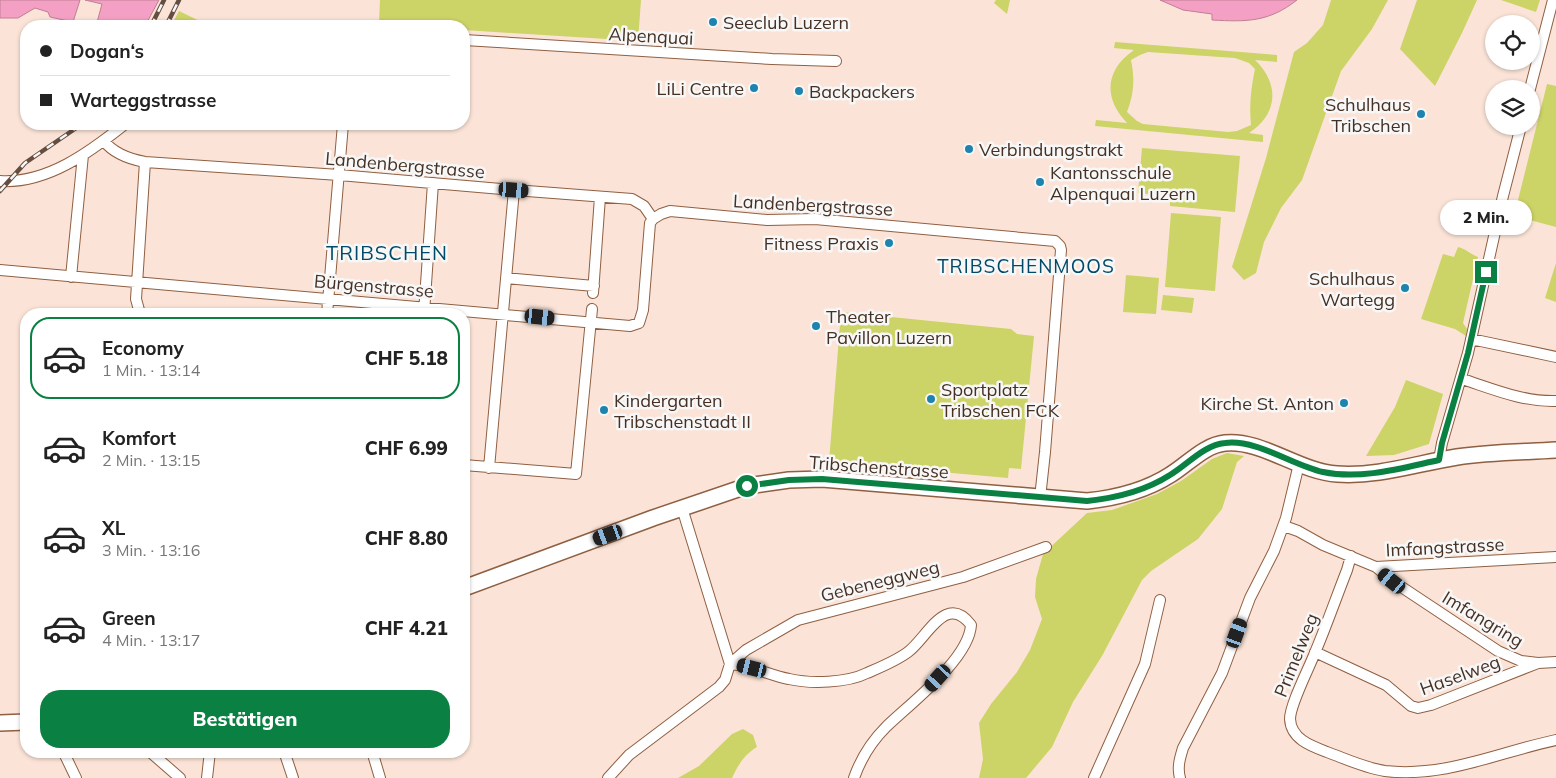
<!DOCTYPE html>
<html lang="de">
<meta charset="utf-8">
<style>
:root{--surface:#fff;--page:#f2f2f2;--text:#222;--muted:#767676;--line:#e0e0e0;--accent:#0b8043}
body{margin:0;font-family:Mulish,sans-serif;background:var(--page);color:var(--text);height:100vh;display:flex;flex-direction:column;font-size:19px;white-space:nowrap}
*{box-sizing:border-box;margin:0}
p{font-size:16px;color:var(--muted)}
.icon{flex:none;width:28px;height:28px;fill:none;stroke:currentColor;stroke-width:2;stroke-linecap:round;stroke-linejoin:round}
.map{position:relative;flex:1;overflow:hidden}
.sheet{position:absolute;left:20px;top:308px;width:450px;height:450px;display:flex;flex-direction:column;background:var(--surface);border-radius:20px;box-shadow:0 1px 4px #0004}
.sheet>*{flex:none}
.guide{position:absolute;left:20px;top:20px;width:450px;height:110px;border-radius:20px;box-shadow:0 1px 4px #0004;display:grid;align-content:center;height:110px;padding:0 20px;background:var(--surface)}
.fabs{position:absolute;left:1485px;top:15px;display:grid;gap:10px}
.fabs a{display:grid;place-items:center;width:55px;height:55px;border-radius:50%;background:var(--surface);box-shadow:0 1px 4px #0004;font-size:25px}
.end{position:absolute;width:22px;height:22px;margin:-11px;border:6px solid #0b8043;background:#fff;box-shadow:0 0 0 2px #fff}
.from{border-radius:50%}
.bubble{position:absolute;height:35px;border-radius:18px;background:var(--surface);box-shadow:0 1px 4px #0004;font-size:16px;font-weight:800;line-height:35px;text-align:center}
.car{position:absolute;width:15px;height:30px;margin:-15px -8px;border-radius:6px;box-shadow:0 0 4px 1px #0007;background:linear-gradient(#222 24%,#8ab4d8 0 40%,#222 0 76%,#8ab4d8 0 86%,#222 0)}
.guide b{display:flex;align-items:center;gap:18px;height:48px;font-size:19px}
.guide b+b{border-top:1px solid var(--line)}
.guide i{width:12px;height:12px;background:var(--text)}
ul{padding:9px 0 0;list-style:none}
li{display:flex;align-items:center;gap:15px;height:82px;margin:0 10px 8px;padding:0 10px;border:2px solid transparent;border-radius:20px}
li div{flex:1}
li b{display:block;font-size:19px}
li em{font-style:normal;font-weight:800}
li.on{border-color:var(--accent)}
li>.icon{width:45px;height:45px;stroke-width:1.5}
.cta{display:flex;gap:10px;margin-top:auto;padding:10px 20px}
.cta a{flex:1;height:58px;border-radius:20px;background:var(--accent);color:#fff;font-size:20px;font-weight:800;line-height:58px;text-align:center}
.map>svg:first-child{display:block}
</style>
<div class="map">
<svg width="1556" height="778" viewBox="0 0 1556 778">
<rect width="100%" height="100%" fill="#fbe4d7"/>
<path fill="#ccd367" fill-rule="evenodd" d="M380,0H641L638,41L464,30V26H418L379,23Z
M996,0H1010L1007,14L994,3Z
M1331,0H1388L1372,29L1341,71L1302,180L1281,208L1264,242L1256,273L1244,280L1232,267L1266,158L1294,52L1307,43L1323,25Z
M1417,0H1477L1462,33L1435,86L1400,49Z
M1501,0H1540L1536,12Z
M179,11L210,26H171Z
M1115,42L1277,55V62L1255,60C1280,84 1278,114 1249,133L1263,135V142L1095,126L1096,120L1127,123C1103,98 1105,70 1134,50L1114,48ZM1148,52L1235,58L1249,63L1255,69C1251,88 1249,105 1251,125L1237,131L1228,132L1143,124L1137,121L1127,112C1134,94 1135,79 1131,60L1140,55Z
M1547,84L1556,86V227L1514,216Z
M1142,148L1240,156L1235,212L1170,206V196L1138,193Z
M1171,213L1221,217L1215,291L1165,287Z
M1458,247C1466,249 1470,254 1478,257L1463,323L1467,329L1466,336L1455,329L1421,319L1443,254L1454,257Z
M1556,263V302L1545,298Z
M1126,275L1159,278L1156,314L1123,312Z
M1163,295L1194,298L1192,313L1161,310Z
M841,312L1011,329L1017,334L1034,336L1021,469L1009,468L1008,478L829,462Z
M1406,380L1443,394L1429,444L1394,455L1366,456L1395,407Z
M1227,453L1244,456L1237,462L1222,509L1198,539L1151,571L1142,580L1102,656L1073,702L1052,747L1026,778H979L983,759L979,723L991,704L1017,672L1030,650L1042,619L1035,597L1036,579L1043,554L1087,513L1112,510L1157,494L1181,481L1212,459Z
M743,729L753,735L757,747C744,755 738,765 732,778H678L699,766L732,734Z"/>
<path fill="#f4a0c4" stroke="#c07e94" d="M0,0H80L73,22L50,17L48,12L35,8L18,18H0Z
M85,0H159L145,26H96L102,4Z
M1160,0H1297C1269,22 1247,22 1212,20V14L1183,10Z"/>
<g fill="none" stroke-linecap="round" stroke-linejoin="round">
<defs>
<path id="street" d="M464,40L772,59L836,61
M1530,89L1553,0
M104,141C114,154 129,159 145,162L339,175L514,190L632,199L644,206L653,219L661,214L670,211L767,220L815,219L1055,241L1060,246L1061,250L1045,452L1040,498
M0,181C47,184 90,152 125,124
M0,270L630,326L639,323L643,310L650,223L653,219
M71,277L83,155
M506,278L594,286
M593,293L600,197
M139,310L136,299L145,162
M424,313L433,183
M327,314L343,124
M1471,339L1556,357
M1462,379C1493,389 1523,402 1556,401
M1439,460L1442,443L1468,353L1503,196L1521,126
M464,465L576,474L592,309
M489,468L514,190
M682,508L730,664
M1284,526L1298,531L1323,545L1376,567L1556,557
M1351,556L1347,570C1336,598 1326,627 1314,655C1308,670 1290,705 1290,719C1291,739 1311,746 1327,752C1346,759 1365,768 1385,771C1445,778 1499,752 1556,740
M1376,567L1394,582L1498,651L1521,661L1538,663L1556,662
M1315,652L1386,685L1411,706L1418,708L1431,705L1538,663
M730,664C750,665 769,675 789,679C811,684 847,683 867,673C881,667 896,661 908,652C927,638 946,592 971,625C969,659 911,703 886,727C872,741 861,758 854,778
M730,664L746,650L798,620L963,577L1046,547
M63,751L76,778
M149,751L180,778
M284,751L293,778
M372,751L380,778
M207,778L210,751
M608,778L629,755L719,687L725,680L730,664
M1094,778L1145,664L1160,600
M1180,778C1177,767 1180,758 1183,748L1222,673L1250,598L1274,551L1286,518L1299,464"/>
<path id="secondary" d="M464,588L653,518L747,486L789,480L822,479L1087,501C1116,498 1145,491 1170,475C1187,465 1204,445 1225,443C1261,439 1300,472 1337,474C1378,477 1418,463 1457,457C1490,452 1523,452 1556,450
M0,723L26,722"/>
</defs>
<use href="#street" stroke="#8f5f42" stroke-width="12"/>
<use href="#secondary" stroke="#8f5f42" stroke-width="18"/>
<use href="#street" stroke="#fff" stroke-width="10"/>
<use href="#secondary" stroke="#fff" stroke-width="15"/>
<defs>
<path id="rail" d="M151,26L164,0
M166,26L179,0
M235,26H236
M0,191L25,163L82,124"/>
</defs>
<use href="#rail" stroke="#644e41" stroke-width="4.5"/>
<use href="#rail" stroke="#f7f7f7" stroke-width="2.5" stroke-dasharray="8" stroke-linecap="butt"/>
</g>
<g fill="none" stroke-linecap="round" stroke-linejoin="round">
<path stroke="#0b8043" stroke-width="6" d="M747,486L789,480L822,479L1087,501C1116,498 1145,491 1170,475C1187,465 1204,445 1225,443C1257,439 1292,465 1323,472C1361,480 1402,468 1439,460L1442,443L1468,353L1486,272"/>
</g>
<g fill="#1e83ad" stroke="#f7f7f7" stroke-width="2">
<circle cx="713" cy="22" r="5"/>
<circle cx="754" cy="88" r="5"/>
<circle cx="799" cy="91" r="5"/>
<circle cx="1421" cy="114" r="5"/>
<circle cx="969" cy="149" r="5"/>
<circle cx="1040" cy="182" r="5"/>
<circle cx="889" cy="243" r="5"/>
<circle cx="1405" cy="288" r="5"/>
<circle cx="816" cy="326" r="5"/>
<circle cx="931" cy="399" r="5"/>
<circle cx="1344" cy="403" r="5"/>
<circle cx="604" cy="410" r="5"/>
</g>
<g text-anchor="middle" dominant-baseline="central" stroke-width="5" stroke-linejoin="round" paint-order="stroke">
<g font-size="18" fill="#463023" stroke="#f7f7f7" text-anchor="start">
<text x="723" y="22">Seeclub Luzern</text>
<text x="744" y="88" text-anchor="end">LiLi Centre</text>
<text x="809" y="91">Backpackers</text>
<text x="1411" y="104" text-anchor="end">Schulhaus<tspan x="1411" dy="21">Tribschen</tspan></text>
<text x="979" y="149">Verbindungstrakt</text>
<text x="1050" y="172">Kantonsschule<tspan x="1050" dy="21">Alpenquai Luzern</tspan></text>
<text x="879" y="243" text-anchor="end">Fitness Praxis</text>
<text x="1395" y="278" text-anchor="end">Schulhaus<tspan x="1395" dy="21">Wartegg</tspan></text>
<text x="826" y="316">Theater<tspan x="826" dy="21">Pavillon Luzern</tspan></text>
<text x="941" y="389">Sportplatz<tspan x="941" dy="21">Tribschen FCK</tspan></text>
<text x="614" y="400">Kindergarten<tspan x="614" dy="21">Tribschenstadt II</tspan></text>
<text x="1334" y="403" text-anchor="end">Kirche St. Anton</text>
</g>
<g font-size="18" fill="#463023" stroke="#f7f7f7">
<text transform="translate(651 36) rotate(3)">Alpenquai</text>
<text transform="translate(405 165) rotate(5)">Landenbergstrasse</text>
<text transform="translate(813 205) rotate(3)">Landenbergstrasse</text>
<text transform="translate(374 286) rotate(5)">Bürgenstrasse</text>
<text transform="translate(879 467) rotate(4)">Tribschenstrasse</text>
<text transform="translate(1445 547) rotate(-3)">Imfangstrasse</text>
<text transform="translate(880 581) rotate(-14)">Gebeneggweg</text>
<text transform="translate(1483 619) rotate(31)">Imfangring</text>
<text transform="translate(1296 655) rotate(-68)">Primelweg</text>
<text transform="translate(1460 675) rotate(-20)">Haselweg</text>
</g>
<g font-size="19" letter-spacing="1" fill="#004a67" stroke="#f7f7f7">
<text x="1026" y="266">TRIBSCHENMOOS</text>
</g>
<g font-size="20" letter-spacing="1" fill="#004a67" stroke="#f7f7f7">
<text x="387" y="252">TRIBSCHEN</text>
</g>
</g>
</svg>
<div class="fabs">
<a><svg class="icon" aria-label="locate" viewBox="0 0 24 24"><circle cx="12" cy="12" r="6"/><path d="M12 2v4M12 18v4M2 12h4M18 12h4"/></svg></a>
<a><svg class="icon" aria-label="layers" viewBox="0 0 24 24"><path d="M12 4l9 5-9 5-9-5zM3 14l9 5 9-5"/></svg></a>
</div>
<i class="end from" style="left:747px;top:486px"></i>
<i class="end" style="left:1486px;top:272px"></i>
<div class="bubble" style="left:1440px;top:200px;width:92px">2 Min.</div>
<i class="car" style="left:514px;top:190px;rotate:94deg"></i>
<i class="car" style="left:540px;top:317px;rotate:96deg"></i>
<i class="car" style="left:608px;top:535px;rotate:250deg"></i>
<i class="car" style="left:1392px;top:581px;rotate:309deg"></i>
<i class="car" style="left:1237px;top:633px;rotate:20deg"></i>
<i class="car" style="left:752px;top:668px;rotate:284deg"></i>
<i class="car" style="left:938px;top:678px;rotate:222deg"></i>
<div class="guide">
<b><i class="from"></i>Dogan‘s</b>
<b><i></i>Warteggstrasse</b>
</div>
<section class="sheet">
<ul>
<li class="on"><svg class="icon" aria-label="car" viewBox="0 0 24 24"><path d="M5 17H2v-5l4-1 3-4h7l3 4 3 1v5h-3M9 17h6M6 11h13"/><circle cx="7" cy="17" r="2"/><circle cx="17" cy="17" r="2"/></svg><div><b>Economy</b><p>1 Min. · 13:14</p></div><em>CHF 5.18</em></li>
<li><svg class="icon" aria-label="car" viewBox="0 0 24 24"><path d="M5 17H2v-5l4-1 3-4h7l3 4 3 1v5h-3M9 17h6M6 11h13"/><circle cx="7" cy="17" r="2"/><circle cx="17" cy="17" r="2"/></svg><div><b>Komfort</b><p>2 Min. · 13:15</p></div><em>CHF 6.99</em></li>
<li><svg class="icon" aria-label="car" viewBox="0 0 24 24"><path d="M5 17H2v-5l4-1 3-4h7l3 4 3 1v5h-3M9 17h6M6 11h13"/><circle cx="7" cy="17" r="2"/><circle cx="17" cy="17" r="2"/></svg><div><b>XL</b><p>3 Min. · 13:16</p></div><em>CHF 8.80</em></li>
<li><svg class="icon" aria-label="car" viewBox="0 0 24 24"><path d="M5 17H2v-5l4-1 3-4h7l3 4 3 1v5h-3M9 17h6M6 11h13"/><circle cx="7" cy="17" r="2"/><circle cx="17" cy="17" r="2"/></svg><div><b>Green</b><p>4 Min. · 13:17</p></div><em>CHF 4.21</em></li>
</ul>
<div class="cta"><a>Bestätigen</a></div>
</section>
</div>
